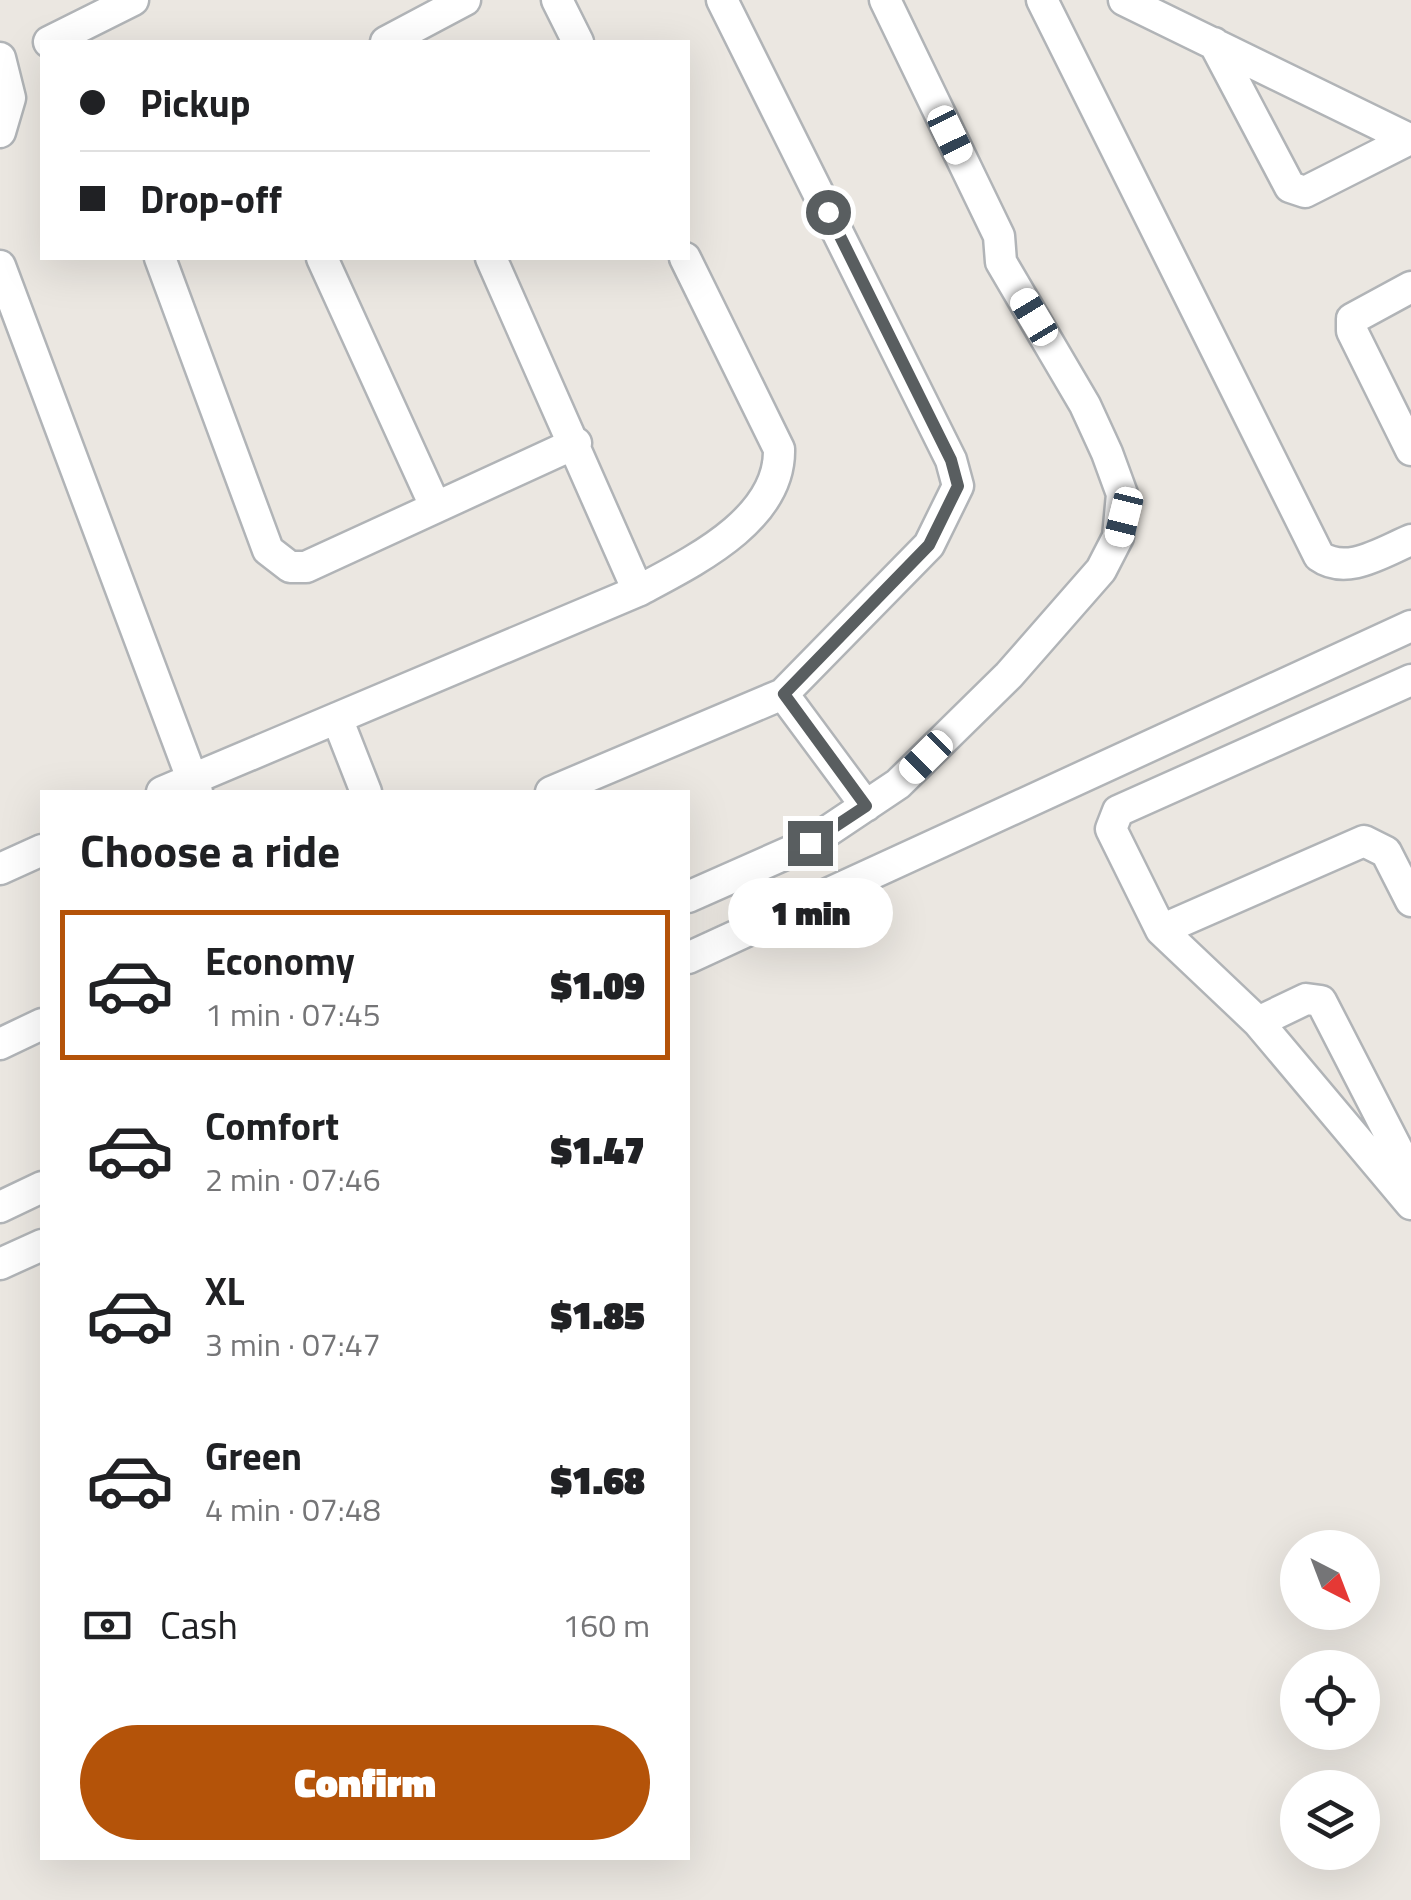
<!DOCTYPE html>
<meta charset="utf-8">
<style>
:root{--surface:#fff;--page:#f6f6f6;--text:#202124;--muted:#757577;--line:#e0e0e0;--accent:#b45309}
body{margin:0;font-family:"Titillium Web",sans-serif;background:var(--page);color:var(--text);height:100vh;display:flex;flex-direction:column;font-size:38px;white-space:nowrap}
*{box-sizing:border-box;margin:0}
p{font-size:32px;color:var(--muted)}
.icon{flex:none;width:55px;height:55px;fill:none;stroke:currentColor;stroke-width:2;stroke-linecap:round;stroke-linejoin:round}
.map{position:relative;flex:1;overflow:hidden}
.panel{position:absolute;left:40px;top:790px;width:650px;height:1070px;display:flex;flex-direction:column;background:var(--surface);border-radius:0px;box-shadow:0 10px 40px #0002}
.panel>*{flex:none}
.guide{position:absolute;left:40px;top:40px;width:650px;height:220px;border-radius:0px;box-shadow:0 10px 40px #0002;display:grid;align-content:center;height:220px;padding:0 40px;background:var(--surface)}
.needle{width:65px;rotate:138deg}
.fabs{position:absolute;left:1280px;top:1530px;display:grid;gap:20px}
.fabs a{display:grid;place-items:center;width:100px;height:100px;border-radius:50%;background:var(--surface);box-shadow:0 10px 40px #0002;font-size:50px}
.end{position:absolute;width:45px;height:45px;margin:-22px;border:12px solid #595e60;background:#fff;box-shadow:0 0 0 5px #fff}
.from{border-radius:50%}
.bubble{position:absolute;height:70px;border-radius:35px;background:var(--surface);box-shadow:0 10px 40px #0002;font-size:32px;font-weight:800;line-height:70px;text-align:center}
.car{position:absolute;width:30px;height:60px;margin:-30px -15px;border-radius:12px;box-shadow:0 0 8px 2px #0007;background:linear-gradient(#fff 24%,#345 0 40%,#fff 0 76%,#345 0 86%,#fff 0)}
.guide b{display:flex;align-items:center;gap:35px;height:95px;font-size:38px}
.guide b+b{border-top:2px solid var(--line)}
.guide i{width:25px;height:25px;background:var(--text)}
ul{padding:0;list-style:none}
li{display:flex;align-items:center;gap:30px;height:150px;margin:0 20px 15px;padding:0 20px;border:5px solid transparent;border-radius:0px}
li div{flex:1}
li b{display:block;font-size:38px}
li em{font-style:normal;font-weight:800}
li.active{border-color:var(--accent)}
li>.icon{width:90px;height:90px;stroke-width:1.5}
h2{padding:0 40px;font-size:45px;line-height:120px}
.pay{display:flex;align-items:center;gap:25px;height:110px;padding:0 40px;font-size:38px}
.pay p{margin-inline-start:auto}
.primary-button{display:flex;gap:20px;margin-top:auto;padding:20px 40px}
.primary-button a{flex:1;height:115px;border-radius:60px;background:var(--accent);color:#fff;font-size:40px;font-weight:800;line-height:115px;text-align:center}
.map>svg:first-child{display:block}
</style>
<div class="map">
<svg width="1411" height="1900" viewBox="0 0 1411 1900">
<rect width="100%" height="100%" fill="#ebe7e1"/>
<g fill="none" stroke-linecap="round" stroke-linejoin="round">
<defs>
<path id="minor" d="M557,0L578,42
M1042,0L1319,556C1347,576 1382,552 1411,540
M1124,0L1411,140
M49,42L133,0
M386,42L465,0
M1214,43L1290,187L1305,192L1410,139
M0,58L10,98L0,132
M160,258L268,550L290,567H306L576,443
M322,258L435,506
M491,258L638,591
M0,266L197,792
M1411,287L1352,319V331L1411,450
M1411,680L1118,811L1111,829L1161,930L1258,1022L1411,1204
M783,694L866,806
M337,718L366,792
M162,792L638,591C692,562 781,520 779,449L685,258
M551,792L783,694L929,545L958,486L951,460L722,0
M0,869L42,850
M688,897L810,843L898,784L1009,675L1101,570L1118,537L1122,494L1107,453L1085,405L1001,262L999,236L885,0
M1161,930L1364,841L1386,852L1411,901
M688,958L1411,626
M1258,1022L1306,999L1321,1001L1411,1176
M0,1044L42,1024
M0,1207L42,1187
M0,1264L42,1245"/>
</defs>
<use href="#minor" stroke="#b1b4b7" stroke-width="35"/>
<use href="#minor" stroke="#fff" stroke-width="30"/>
</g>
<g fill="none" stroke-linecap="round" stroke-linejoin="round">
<path stroke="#595e60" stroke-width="12" d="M810,843L866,806L784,694L929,545L958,486L951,460L828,212"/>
</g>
</svg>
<div class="fabs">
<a><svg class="needle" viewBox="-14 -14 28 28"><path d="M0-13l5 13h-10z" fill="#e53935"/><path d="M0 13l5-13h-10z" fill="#757577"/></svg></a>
<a><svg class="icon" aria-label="locate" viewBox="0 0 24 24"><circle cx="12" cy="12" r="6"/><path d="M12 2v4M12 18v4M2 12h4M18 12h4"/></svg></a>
<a><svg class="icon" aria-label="layers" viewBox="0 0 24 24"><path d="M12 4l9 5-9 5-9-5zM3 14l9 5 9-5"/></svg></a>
</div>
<i class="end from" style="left:828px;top:212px"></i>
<i class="end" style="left:810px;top:843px"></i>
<div class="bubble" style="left:728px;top:878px;width:165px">1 min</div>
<i class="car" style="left:950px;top:135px;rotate:154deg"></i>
<i class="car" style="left:1034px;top:317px;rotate:329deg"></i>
<i class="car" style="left:1124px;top:517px;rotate:194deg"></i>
<i class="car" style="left:926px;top:757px;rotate:225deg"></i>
<div class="guide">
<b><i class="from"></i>Pickup</b>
<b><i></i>Drop-off</b>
</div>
<section class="panel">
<h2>Choose a ride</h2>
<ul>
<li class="active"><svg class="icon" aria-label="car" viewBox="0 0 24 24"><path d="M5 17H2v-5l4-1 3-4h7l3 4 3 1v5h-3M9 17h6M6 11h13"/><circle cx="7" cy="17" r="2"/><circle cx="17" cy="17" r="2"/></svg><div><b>Economy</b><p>1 min · 07:45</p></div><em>$1.09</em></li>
<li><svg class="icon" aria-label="car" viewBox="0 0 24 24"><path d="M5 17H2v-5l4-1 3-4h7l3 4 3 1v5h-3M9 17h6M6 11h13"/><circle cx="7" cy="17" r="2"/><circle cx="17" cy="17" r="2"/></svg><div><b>Comfort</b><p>2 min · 07:46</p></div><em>$1.47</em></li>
<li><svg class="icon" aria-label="car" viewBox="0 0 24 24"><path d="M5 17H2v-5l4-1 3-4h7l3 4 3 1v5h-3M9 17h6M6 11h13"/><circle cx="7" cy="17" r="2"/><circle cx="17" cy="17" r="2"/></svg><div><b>XL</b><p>3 min · 07:47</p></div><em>$1.85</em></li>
<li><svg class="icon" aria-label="car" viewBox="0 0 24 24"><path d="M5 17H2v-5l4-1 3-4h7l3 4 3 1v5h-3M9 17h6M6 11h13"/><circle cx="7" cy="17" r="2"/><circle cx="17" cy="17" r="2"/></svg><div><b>Green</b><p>4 min · 07:48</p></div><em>$1.68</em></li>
</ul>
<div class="pay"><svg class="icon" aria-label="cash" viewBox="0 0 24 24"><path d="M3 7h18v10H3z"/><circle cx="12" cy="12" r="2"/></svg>Cash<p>160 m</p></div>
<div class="primary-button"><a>Confirm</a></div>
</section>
</div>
